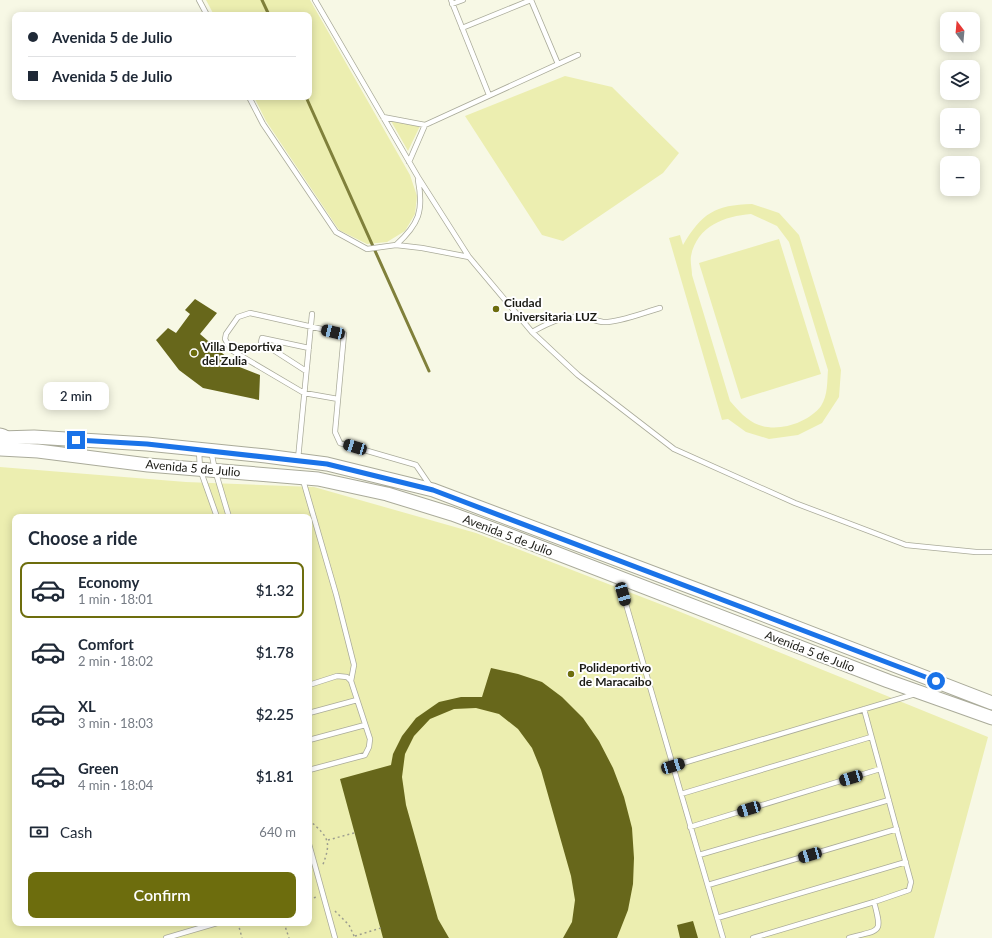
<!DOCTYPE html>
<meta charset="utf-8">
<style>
:root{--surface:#fff;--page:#f2f2f3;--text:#1f2937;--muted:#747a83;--line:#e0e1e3;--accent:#6d6d0d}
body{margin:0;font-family:Lato,sans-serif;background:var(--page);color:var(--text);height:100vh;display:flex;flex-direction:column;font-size:15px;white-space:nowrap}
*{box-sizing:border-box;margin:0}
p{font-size:13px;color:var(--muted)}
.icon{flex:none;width:22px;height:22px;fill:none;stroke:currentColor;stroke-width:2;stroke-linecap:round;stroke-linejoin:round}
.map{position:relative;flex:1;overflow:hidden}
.sheet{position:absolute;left:12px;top:514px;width:300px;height:412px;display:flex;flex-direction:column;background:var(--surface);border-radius:8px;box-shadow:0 2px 10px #0003}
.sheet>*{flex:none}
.guide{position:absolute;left:12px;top:12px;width:300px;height:88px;border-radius:8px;box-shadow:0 2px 10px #0003;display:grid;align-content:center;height:88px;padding:0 16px;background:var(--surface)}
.needle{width:26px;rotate:344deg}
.tools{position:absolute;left:940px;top:12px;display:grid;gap:8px}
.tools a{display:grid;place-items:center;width:40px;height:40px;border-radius:8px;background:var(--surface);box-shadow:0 2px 10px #0003;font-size:20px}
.end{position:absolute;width:18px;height:18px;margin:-9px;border:5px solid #1a73e8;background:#fff;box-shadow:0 0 0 2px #fff}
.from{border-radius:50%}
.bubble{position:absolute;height:28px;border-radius:8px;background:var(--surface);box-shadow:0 2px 10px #0003;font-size:13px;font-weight:600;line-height:28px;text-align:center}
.car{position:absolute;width:12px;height:24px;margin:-12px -6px;border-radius:5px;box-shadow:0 0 3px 1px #0007;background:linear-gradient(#222 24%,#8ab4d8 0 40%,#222 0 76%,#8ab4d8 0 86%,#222 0)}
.guide b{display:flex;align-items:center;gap:14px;height:38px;font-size:15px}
.guide b+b{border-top:1px solid var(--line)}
.guide i{width:10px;height:10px;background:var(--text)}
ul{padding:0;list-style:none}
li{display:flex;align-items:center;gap:12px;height:56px;margin:0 8px 6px;padding:0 8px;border:2px solid transparent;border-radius:8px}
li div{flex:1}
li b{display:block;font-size:15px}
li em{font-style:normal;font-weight:600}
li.selected{border-color:var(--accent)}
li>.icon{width:36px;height:36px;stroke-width:1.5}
h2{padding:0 16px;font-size:18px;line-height:48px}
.pay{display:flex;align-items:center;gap:10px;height:44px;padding:0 16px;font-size:15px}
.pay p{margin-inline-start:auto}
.primary-button{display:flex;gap:8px;margin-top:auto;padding:8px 16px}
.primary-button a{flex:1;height:46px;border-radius:8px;background:var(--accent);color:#fff;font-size:16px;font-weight:600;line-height:46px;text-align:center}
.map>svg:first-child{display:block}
</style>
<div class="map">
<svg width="992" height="938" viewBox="0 0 992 938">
<rect width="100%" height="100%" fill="#f7f8e5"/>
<path fill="#eceeb0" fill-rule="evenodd" d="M206,0H310L410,175L417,196L415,214L405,231L387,242L367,244L339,230L266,121L254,97H309V15H214Z
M565,76L612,87L679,153L663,173L563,241L542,235L465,116Z
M391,121L420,126L408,151Z
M752,204L779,213L799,235L841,370L839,397L822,423L798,435L769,439L746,432L728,419L722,420L669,238L680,235L683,245C702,213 715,205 752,204ZM751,214L777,226L789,242L828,370C827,382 828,395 821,406C808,423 779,432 759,425C747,421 738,410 730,401L692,275C692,269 690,262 691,256C697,226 725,216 751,214Z
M779,239L821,374L741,399L699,263Z
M0,467L186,482L314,487L476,533L678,611L988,737L934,938H0ZM15,517H309V923H15Z"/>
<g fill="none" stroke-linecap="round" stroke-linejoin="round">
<path stroke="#80803b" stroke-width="3" d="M262,0L269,15
M306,97L429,371"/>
</g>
<path fill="#67671b" d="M195,299L217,313L200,334L237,366L260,375L259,400L203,388L179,370L156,340L168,328L176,333L190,314L185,310Z
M491,668L518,674L542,682L562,697L583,718L599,741L613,768L624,797L632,828L634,858L633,884L628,910L617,938H563L572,922L575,900L571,876L541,770L532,748L518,729L499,714L476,708L454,709L430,719L414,736L405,754L402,777L406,805L438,919L449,938H383L340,779L391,765L393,754L402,736L416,718L439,702L461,697H482Z
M693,921L698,938H680L677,925Z"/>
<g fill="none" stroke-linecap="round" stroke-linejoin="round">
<defs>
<path id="lane" d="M199,0L207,15
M315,0L418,177L469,257
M451,0L489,95
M531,0L558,64
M452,4L463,0
M462,28L531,0
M249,97L263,124L336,232L367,249L396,245L422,248L469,257L532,332L578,375L674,449L795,503L906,545L976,552H992
M383,117L425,125L578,55
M409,162L425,125
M396,245C419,224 424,211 418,180
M532,332C547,324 563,315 582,317C589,318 596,321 603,322C618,323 645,312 660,308
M306,371L261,342L262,338L309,348
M338,399L304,393L231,350L225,339L226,334L238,317L250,313L344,334L335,432L340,443L416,465L431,487
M199,451L200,469L217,517
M211,451L215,470L229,517
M298,459L312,314
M303,480L336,594L354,665L351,681
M619,580L723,938
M309,685L337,676L347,677L351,681L370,739L369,747L365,755L309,770
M309,713L357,700
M309,740L365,725
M673,766L915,694
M681,794L871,737
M690,827L880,769
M309,844L335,938
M699,855L889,800
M708,885L897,829
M717,918L906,862
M166,938L217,923
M753,938L874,902
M849,938C880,929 883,935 874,902L909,890L911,882L864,709"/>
<path id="secondary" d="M0,438L34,437L147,444L266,456L327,464L433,490L738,605L992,703
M0,449L38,451L148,465L318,479L387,494L452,514L522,540L888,681L992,718"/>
<path id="highway" d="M0,437L3,438"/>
</defs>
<use href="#lane" stroke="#aaab9a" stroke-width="6"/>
<use href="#secondary" stroke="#aaab9a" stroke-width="15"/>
<use href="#highway" stroke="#aaab9a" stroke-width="19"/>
<path stroke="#9c9d8f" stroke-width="1.5" stroke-dasharray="2 3" stroke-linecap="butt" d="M309,820C329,838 332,841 322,867
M328,840L354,833
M309,899L317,897
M335,911L349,925L355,938
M238,923L242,938
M284,923L289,938
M355,936L381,928"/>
<use href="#lane" stroke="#fff" stroke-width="4.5"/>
<use href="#secondary" stroke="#fff" stroke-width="13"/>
<use href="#highway" stroke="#fff" stroke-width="17"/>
</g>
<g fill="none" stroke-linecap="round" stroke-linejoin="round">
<path stroke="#1a73e8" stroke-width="5" d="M76,440L147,444L327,464L433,490L936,681"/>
</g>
<g fill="#6d6d0d" stroke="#fff" stroke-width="1.5">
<circle cx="496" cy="309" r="4"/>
<circle cx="194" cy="353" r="4"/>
<circle cx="571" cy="674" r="4"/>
</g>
<g text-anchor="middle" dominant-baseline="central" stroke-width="4" stroke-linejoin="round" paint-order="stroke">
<g font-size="12" font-weight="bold" fill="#1b1b15" stroke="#fff" text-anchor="start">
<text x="504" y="302">Ciudad<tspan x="504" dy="14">Universitaria LUZ</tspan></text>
<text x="202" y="346">Villa Deportiva<tspan x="202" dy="14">del Zulia</tspan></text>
<text x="579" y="667">Polideportivo<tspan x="579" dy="14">de Maracaibo</tspan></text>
</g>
<g font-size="12" fill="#1b1b15" stroke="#fff">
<text transform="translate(193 468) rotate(5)">Avenida 5 de Julio</text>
<text transform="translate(508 535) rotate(21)">Avenida 5 de Julio</text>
<text transform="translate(810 651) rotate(21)">Avenida 5 de Julio</text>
</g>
</g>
</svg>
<div class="tools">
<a><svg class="needle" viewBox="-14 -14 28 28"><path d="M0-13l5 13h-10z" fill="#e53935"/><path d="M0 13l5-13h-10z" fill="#747a83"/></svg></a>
<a><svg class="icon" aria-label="layers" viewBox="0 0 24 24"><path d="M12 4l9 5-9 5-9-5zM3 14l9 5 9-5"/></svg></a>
<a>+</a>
<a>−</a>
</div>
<i class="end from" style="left:936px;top:681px"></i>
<i class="end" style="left:76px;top:440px"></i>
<div class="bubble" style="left:43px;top:382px;width:66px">2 min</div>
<i class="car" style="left:333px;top:332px;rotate:283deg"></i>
<i class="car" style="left:355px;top:447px;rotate:287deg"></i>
<i class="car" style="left:623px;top:594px;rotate:164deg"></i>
<i class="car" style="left:673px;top:766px;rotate:73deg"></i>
<i class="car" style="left:851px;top:778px;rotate:253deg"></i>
<i class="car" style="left:749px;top:809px;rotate:253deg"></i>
<i class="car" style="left:810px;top:855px;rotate:254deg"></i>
<div class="guide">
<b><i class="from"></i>Avenida 5 de Julio</b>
<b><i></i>Avenida 5 de Julio</b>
</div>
<section class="sheet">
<h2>Choose a ride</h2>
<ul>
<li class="selected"><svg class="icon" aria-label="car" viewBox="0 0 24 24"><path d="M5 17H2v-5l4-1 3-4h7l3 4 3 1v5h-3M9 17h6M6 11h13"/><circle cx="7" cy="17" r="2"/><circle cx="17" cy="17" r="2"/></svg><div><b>Economy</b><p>1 min · 18:01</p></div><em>$1.32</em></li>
<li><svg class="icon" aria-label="car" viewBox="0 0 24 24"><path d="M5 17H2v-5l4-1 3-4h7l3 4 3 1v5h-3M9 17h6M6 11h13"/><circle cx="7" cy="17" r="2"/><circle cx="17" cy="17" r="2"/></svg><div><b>Comfort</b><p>2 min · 18:02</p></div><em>$1.78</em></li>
<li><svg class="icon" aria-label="car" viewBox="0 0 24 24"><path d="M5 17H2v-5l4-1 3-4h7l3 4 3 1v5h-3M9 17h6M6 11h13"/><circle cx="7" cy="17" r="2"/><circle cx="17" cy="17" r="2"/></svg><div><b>XL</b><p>3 min · 18:03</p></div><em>$2.25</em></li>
<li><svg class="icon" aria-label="car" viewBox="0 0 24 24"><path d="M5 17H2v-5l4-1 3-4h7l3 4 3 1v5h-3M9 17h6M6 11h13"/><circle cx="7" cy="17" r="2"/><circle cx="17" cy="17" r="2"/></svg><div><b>Green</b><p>4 min · 18:04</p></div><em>$1.81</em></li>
</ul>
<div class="pay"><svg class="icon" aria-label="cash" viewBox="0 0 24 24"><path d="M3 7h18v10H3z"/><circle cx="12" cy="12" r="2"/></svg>Cash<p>640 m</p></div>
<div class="primary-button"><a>Confirm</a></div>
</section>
</div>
